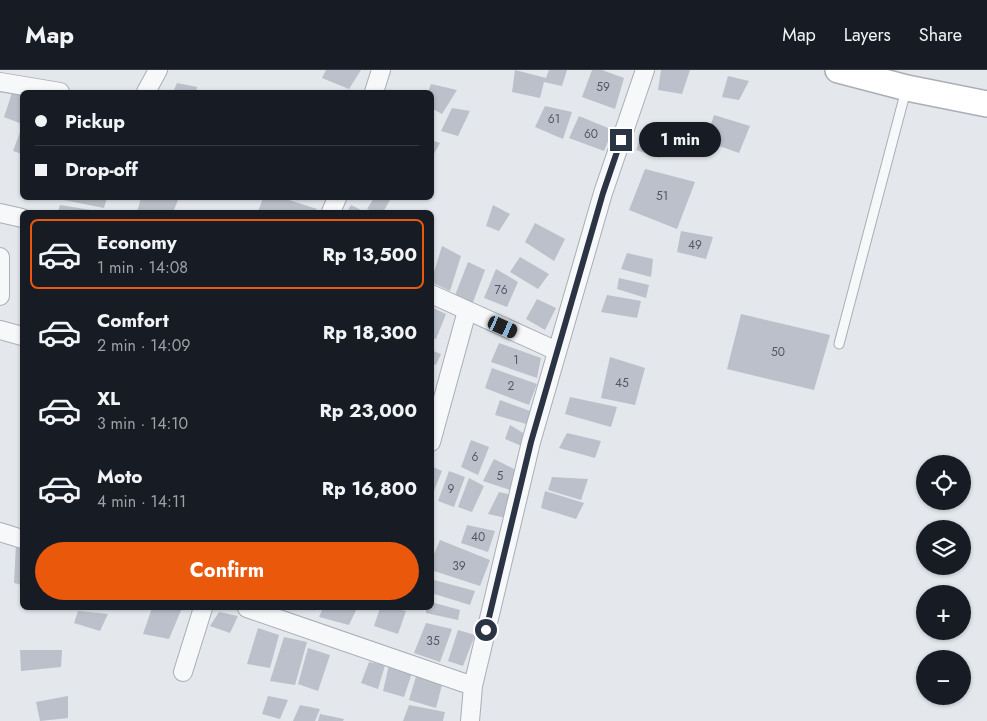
<!DOCTYPE html>
<meta charset="utf-8">
<style>
:root{--surface:#171b24;--page:#242831;--text:#f1f3f6;--muted:#9ea1a6;--line:#363941;--accent:#ea580c}
body{margin:0;font-family:Jost,sans-serif;background:var(--page);color:var(--text);height:100vh;display:flex;flex-direction:column;font-size:19px;white-space:nowrap}
*{box-sizing:border-box;margin:0}
p{font-size:16px;color:var(--muted)}
.icon{flex:none;width:28px;height:28px;fill:none;stroke:currentColor;stroke-width:2;stroke-linecap:round;stroke-linejoin:round}
.map{position:relative;flex:1;overflow:hidden}
.panel{position:absolute;left:20px;top:140px;width:414px;height:400px;display:flex;flex-direction:column;background:var(--surface);border-radius:8px;box-shadow:0 1px 4px #0004}
.panel>*{flex:none}
.guide{position:absolute;left:20px;top:20px;width:414px;height:110px;border-radius:8px;box-shadow:0 1px 4px #0004;display:grid;align-content:center;height:110px;padding:0 15px;background:var(--surface)}
.fabs{position:absolute;left:916px;top:385px;display:grid;gap:10px}
.fabs a{display:grid;place-items:center;width:55px;height:55px;border-radius:50%;background:var(--surface);box-shadow:0 1px 4px #0004;font-size:25px}
.end{position:absolute;width:22px;height:22px;margin:-11px;border:6px solid #2b3445;background:#fff;box-shadow:0 0 0 2px #fff}
.from{border-radius:50%}
.bubble{position:absolute;height:35px;border-radius:18px;background:var(--surface);box-shadow:0 1px 4px #0004;font-size:16px;font-weight:700;line-height:35px;text-align:center}
.car{position:absolute;width:15px;height:30px;margin:-15px -8px;border-radius:6px;box-shadow:0 0 4px 1px #0007;background:linear-gradient(#222 24%,#8ab4d8 0 40%,#222 0 76%,#8ab4d8 0 86%,#222 0)}
.guide b{display:flex;align-items:center;gap:18px;height:48px;font-size:19px}
.guide b+b{border-top:1px solid var(--line)}
.guide i{width:12px;height:12px;background:var(--text)}
ul{padding:9px 0 0;list-style:none}
li{display:flex;align-items:center;gap:15px;height:70px;margin:0 10px 8px;padding:0 5px;border:2px solid transparent;border-radius:8px}
li div{flex:1}
li b{display:block;font-size:19px}
li em{font-style:normal;font-weight:700}
li.on{border-color:var(--accent)}
li>.icon{width:45px;height:45px;stroke-width:1.5}
.button{display:flex;gap:10px;margin-top:auto;padding:10px 15px}
.button a{flex:1;height:58px;border-radius:30px;background:var(--accent);color:#fff;font-size:20px;font-weight:700;line-height:58px;text-align:center}
header{display:flex;align-items:center;gap:30px;box-sizing:border-box;height:70px;padding:0 25px;background:var(--surface);border-bottom:1px solid var(--line)}
header strong{font-size:24px}
nav{display:flex;gap:28px;margin-inline-start:auto;font-size:18px}
.map>svg:first-child{display:block}
</style>
<header>
<strong>Map</strong>
<nav><a>Map</a><a>Layers</a><a>Share</a></nav>
</header>
<div class="map">
<svg width="987" height="651" viewBox="0 0 987 651">
<rect width="100%" height="100%" fill="#e4e7ec"/>
<path fill="#bbc0ca" d="M326,0H361L349,19L322,8Z
M515,0L546,8L549,0H567L562,16L544,12L540,28L512,22Z
M592,0H602L624,8L615,39L582,27Z
M661,0H690L682,24L658,20Z
M728,6L749,11L739,30L722,27Z
M177,13L197,17L196,22H173Z
M431,14L457,20L442,44L431,38V22H428Z
M12,23L22,25V54L4,47Z
M545,36L572,42L563,69L535,57Z
M452,38L470,41L458,66L441,61Z
M714,45L750,56L739,83L705,71Z
M579,46L613,60L604,81L569,68Z
M22,57V84L13,81Z
M643,61L665,69L660,88L636,80Z
M431,70L440,73L431,89Z
M645,99L695,112L677,159L629,140Z
M65,128H107L104,138L64,130Z
M141,128H179L173,142H137Z
M263,128H283L317,139L315,142H258Z
M374,128H387L390,130L383,142H375L367,139Z
M60,135L97,141L96,142H58Z
M351,135L365,142H347Z
M493,135L510,144L499,161L486,156Z
M535,153L565,169L554,191L525,172Z
M681,161L713,167L706,189L677,182Z
M442,176L461,186L450,221L431,212Z
M627,183L653,189L651,207L621,199Z
M520,187L549,204L538,219L510,202Z
M468,192L485,200L472,235L454,228Z
M496,199L518,212L507,237L484,228Z
M619,208L649,215L646,228L617,219Z
M607,225L641,231L637,248L601,242Z
M537,229L556,238L545,260L526,249Z
M431,237L446,244L436,269L431,267Z
M741,244L830,265L814,320L727,299Z
M499,273L541,288L537,308L491,292Z
M431,280L441,284L436,295L431,293Z
M610,287L645,298L635,335L601,328Z
M492,298L537,314L529,335L485,318Z
M570,327L617,337L611,357L565,344Z
M500,330L533,342L530,355L495,345Z
M510,355L525,364L524,377L505,369Z
M567,363L601,371L595,388L559,378Z
M471,370L489,377L478,405L461,397Z
M494,389L516,400L510,420L483,411Z
M431,396L442,401L431,428Z
M449,401L465,407L454,437L438,431Z
M552,407L588,409L581,430L548,420Z
M469,408L484,416L472,442L458,437Z
M545,421L584,433L576,449L541,438Z
M499,422L512,425L506,448L488,444Z
M467,455L495,461L488,482L461,473Z
M440,470L490,490L480,516L431,500V491Z
M16,474L22,475V515L14,513Z
M434,510L475,521L470,535L431,523Z
M431,532L460,540L458,550L426,543V538H431Z
M152,538H182L169,569L143,564Z
M323,538H357L349,555L319,547Z
M380,538H392L406,541L398,564L374,556Z
M78,541L99,543L108,544L100,561L74,553Z
M219,542L238,546L230,563L210,556Z
M426,553L452,559L440,592L414,583Z
M258,558L279,565L270,598L247,594Z
M458,560L475,565L463,596L448,591Z
M284,567L307,572L295,615L270,611Z
M308,578L330,585L318,621L298,614Z
M20,580H62L61,597L21,601Z
M369,592L385,595L378,619L361,613Z
M389,595L412,603L404,627L383,621Z
M417,603L443,611L436,638L409,630Z
M68,626V648L40,651L36,632Z
M268,626L288,630L280,649L262,644Z
M300,635L320,639L315,651H293Z
M409,635L445,642L443,651H403Z
M320,644L344,649L343,651H318Z"/>
<g fill="none" stroke-linecap="round" stroke-linejoin="round">
<defs>
<path id="lane" d="M839,274L906,20"/>
<path id="street" d="M0,12L60,22
M146,22L158,0
M374,22L381,0
M331,142L337,128
M0,143L22,148
M0,187V226
M431,224L557,281
M0,260L22,266
M431,372L467,241
M0,462L22,469
M247,538L473,616
M183,602L203,538
M470,651L473,616L531,372L603,123L645,0"/>
<path id="secondary" d="M838,0L907,18L987,34"/>
</defs>
<use href="#lane" stroke="#a9aeb7" stroke-width="11"/>
<use href="#street" stroke="#a9aeb7" stroke-width="20"/>
<use href="#secondary" stroke="#a9aeb7" stroke-width="28"/>
<use href="#lane" stroke="#f7f8fa" stroke-width="9"/>
<use href="#street" stroke="#f7f8fa" stroke-width="18"/>
<use href="#secondary" stroke="#fff" stroke-width="25"/>
</g>
<g fill="none" stroke-linecap="round" stroke-linejoin="round">
<path stroke="#2b3445" stroke-width="6" d="M486,560L531,372L603,123L621,70"/>
</g>
<g text-anchor="middle" dominant-baseline="central" stroke-width="5" stroke-linejoin="round" paint-order="stroke">
<g font-size="12" fill="#4f5766">
<text x="603" y="17">59</text>
<text x="554" y="49">61</text>
<text x="591" y="64">60</text>
<text x="662" y="126">51</text>
<text x="695" y="175">49</text>
<text x="501" y="220">76</text>
<text x="778" y="282">50</text>
<text x="516" y="290">1</text>
<text x="622" y="313">45</text>
<text x="511" y="316">2</text>
<text x="475" y="387">6</text>
<text x="500" y="406">5</text>
<text x="451" y="419">9</text>
<text x="478" y="467">40</text>
<text x="459" y="496">39</text>
<text x="433" y="571">35</text>
</g>
</g>
</svg>
<div class="fabs">
<a><svg class="icon" aria-label="locate" viewBox="0 0 24 24"><circle cx="12" cy="12" r="6"/><path d="M12 2v4M12 18v4M2 12h4M18 12h4"/></svg></a>
<a><svg class="icon" aria-label="layers" viewBox="0 0 24 24"><path d="M12 4l9 5-9 5-9-5zM3 14l9 5 9-5"/></svg></a>
<a>+</a>
<a>−</a>
</div>
<i class="end from" style="left:486px;top:560px"></i>
<i class="end" style="left:621px;top:70px"></i>
<div class="bubble" style="left:639px;top:52px;width:82px">1 min</div>
<i class="car" style="left:503px;top:257px;rotate:114deg"></i>
<div class="guide">
<b><i class="from"></i>Pickup</b>
<b><i></i>Drop-off</b>
</div>
<section class="panel">
<ul>
<li class="on"><svg class="icon" aria-label="car" viewBox="0 0 24 24"><path d="M5 17H2v-5l4-1 3-4h7l3 4 3 1v5h-3M9 17h6M6 11h13"/><circle cx="7" cy="17" r="2"/><circle cx="17" cy="17" r="2"/></svg><div><b>Economy</b><p>1 min · 14:08</p></div><em>Rp 13,500</em></li>
<li><svg class="icon" aria-label="car" viewBox="0 0 24 24"><path d="M5 17H2v-5l4-1 3-4h7l3 4 3 1v5h-3M9 17h6M6 11h13"/><circle cx="7" cy="17" r="2"/><circle cx="17" cy="17" r="2"/></svg><div><b>Comfort</b><p>2 min · 14:09</p></div><em>Rp 18,300</em></li>
<li><svg class="icon" aria-label="car" viewBox="0 0 24 24"><path d="M5 17H2v-5l4-1 3-4h7l3 4 3 1v5h-3M9 17h6M6 11h13"/><circle cx="7" cy="17" r="2"/><circle cx="17" cy="17" r="2"/></svg><div><b>XL</b><p>3 min · 14:10</p></div><em>Rp 23,000</em></li>
<li><svg class="icon" aria-label="car" viewBox="0 0 24 24"><path d="M5 17H2v-5l4-1 3-4h7l3 4 3 1v5h-3M9 17h6M6 11h13"/><circle cx="7" cy="17" r="2"/><circle cx="17" cy="17" r="2"/></svg><div><b>Moto</b><p>4 min · 14:11</p></div><em>Rp 16,800</em></li>
</ul>
<div class="button"><a>Confirm</a></div>
</section>
</div>
